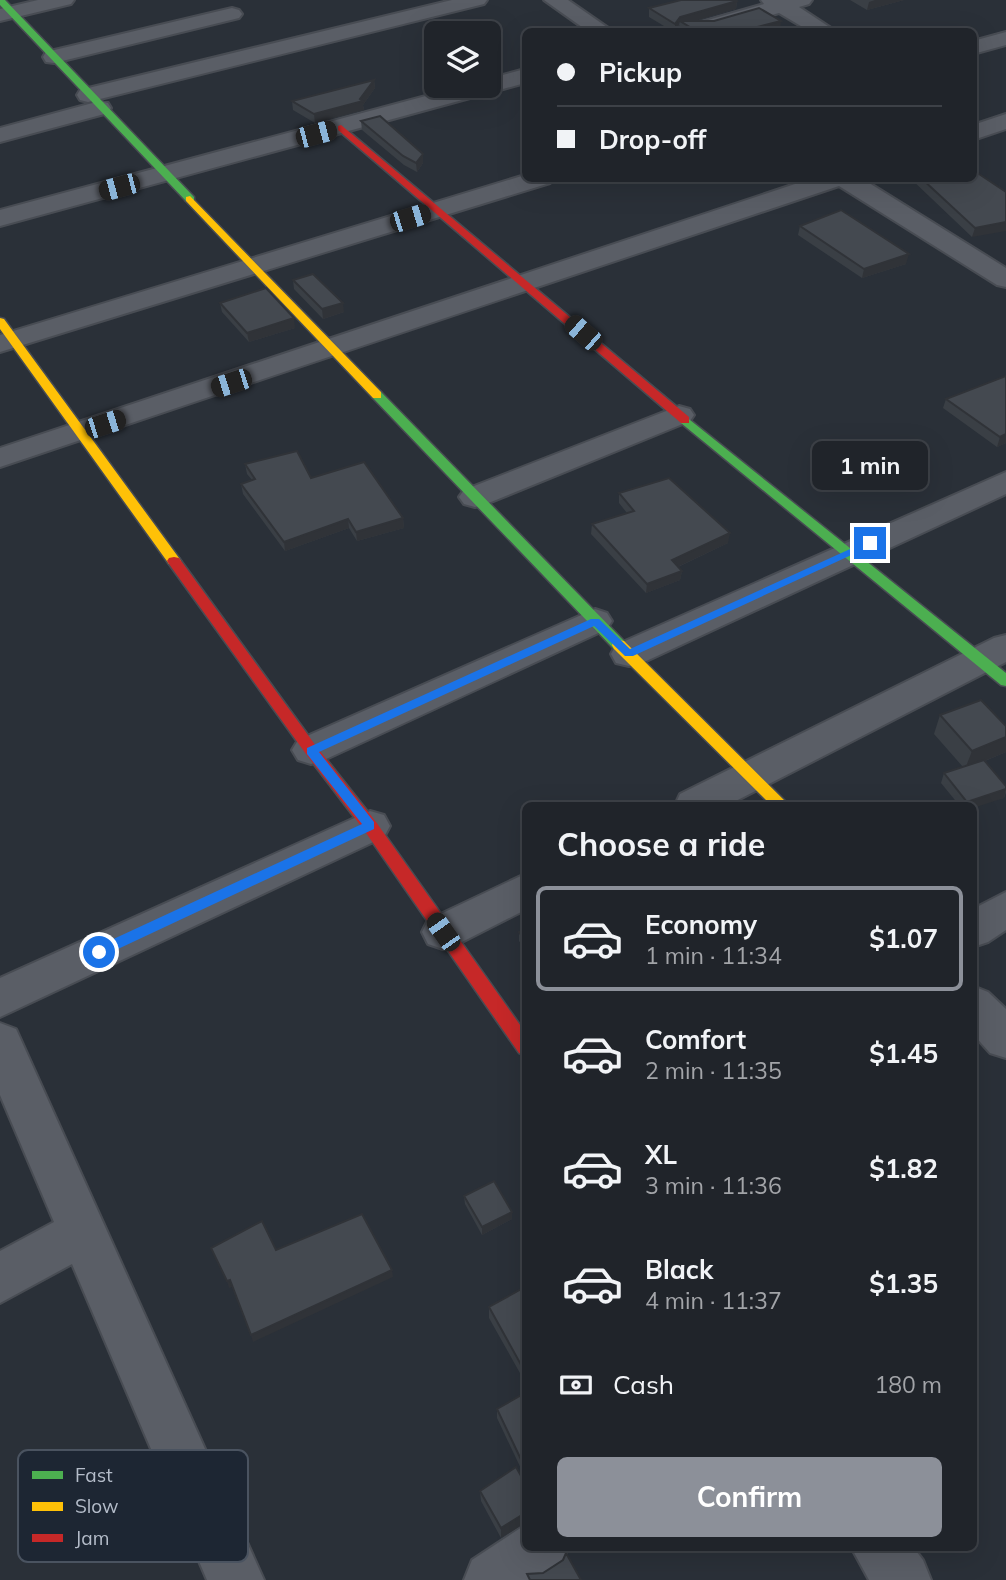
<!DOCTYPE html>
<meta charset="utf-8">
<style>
:root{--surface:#20242a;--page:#282c32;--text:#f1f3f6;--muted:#a2a4a8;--line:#3d4147;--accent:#8c9099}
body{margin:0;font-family:Mulish,sans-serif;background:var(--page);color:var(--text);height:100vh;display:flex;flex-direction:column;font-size:26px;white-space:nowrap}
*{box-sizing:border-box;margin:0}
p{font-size:23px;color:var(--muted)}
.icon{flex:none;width:38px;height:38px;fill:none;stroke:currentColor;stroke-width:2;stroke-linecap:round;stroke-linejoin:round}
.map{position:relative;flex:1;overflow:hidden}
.drawer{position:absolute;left:522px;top:802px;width:455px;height:749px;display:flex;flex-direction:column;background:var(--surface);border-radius:10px;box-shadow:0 7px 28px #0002,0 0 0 2px var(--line)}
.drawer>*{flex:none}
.hud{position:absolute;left:522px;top:28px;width:455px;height:154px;border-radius:10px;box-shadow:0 7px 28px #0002,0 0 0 2px var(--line);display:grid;align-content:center;height:154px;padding:0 35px;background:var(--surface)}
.controls{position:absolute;left:424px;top:21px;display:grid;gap:14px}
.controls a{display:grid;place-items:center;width:77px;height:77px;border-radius:10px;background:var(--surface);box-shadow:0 7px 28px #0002,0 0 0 2px var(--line);font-size:35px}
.end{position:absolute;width:32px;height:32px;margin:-16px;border:9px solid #1a73e8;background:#fff;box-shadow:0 0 0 4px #fff}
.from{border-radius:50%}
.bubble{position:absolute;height:49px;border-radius:10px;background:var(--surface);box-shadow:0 7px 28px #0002,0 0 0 2px var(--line);font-size:23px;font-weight:700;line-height:49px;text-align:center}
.car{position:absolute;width:21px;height:42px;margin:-21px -10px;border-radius:9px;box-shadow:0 0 5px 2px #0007;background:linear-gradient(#222 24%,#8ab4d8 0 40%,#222 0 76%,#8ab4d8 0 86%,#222 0)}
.hud b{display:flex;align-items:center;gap:24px;height:66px;font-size:26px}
.hud b+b{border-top:2px solid var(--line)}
.hud i{width:18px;height:18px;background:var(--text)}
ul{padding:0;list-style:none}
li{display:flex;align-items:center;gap:21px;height:105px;margin:0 14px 10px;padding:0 21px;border:4px solid transparent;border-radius:10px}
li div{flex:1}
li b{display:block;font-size:26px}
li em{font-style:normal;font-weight:700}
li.active{border-color:var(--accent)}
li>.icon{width:63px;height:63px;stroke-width:1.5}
h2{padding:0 35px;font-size:32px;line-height:84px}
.pay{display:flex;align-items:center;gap:18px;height:77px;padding:0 35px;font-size:26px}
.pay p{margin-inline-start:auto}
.button{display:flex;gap:14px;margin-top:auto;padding:14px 35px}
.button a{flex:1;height:80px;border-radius:10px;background:var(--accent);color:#fff;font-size:28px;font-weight:700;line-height:80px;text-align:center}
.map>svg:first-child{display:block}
</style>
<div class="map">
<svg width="1006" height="1580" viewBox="0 0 1006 1580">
<rect width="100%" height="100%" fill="#2a3038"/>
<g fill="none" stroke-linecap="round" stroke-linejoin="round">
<defs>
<path id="street" d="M38,0H74L71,4L0,21V9Z
M452,0H487L484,4L88,102L80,100L77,95L80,90Z
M544,0H568L614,32H589Z
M761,0H812L809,4L799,7L837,32H811L779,13L712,32H677L680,28L764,4Z
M232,8L239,10L242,14L239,18L54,63L46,62L43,57L46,52Z
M1006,32V45L973,54V41Z
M525,69V83L0,226V210L463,86H488V79Z
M100,101L108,103L111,108L108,113L0,142V128Z
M1006,114V129L973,140V125Z
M525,175V178H553L550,183L0,352V335Z
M813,178H861L1006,268V287L997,285L839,186L0,467V448Z
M679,406L690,409L694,415L690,421L486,504L475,507L464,504L459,497L464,490Z
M1006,472V494L642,663L629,666L616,663L611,654L616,645Z
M595,609L607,613L612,621L607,629L324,760L311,764L298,760L292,750L298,740Z
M1006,635V662L728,805H675L680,794L994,638Z
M370,811L384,815L390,826L384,837L0,1017V978Z
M525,874V910L458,944L443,949L428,944L422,932L428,920Z
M1006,892V930L988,942L973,947V909Z
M973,986L988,992L1006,1009V1058L990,1053L973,1034Z
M0,1023L16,1029L264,1580H207L72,1264L0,1303V1251L54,1222L0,1095Z
M525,1525V1547H568L560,1567L541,1580H464L472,1560Z
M851,1547H913L923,1560L931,1580H869Z"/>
<path id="fast" d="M0,0H5L194,197V201H186L0,5Z
M377,391L381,392L624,641L626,645L624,649H614L373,398V392Z
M685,416L1006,673V686L1001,685L681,423L679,420Z"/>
<path id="slow" d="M190,196L381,392V398H373L186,201V197Z
M0,318L4,319L179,558L181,561L179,564H169L0,329Z
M619,640L624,641L789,805H771L614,649L612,645L614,641Z"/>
<path id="jam" d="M341,125L689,417V423H681L338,130V126Z
M174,557L179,558L316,746L376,822L525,1032V1055L519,1053L364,830L306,754L169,564L167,561L169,558Z"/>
</defs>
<use href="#street" stroke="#484c53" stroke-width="4"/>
<use href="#fast" stroke="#484c53" stroke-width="3"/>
<use href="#slow" stroke="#484c53" stroke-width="3"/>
<use href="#jam" stroke="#484c53" stroke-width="3"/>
<use href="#street" fill="#5a5e66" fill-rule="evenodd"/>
<use href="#fast" fill="#4caf50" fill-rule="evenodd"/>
<use href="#slow" fill="#ffc107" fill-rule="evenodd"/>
<use href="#jam" fill="#c62828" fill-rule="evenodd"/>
</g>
<path fill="#3a3f45" d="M850,0H904L867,10Z
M737,1L736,9L696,21L780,32H679L680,25L675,32H674L649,17V8Z
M374,80L375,88L363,105L364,110L315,123L293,110L292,101Z
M361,121L423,154V163L417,172L404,165L362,130Z
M910,178H973L1006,192L972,237Z
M800,226L906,264L862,278L798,235Z
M293,280L344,312L323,319L294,289Z
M220,303L295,328L249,342L222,312Z
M1006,376V443L997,447L943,408L946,399Z
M245,464L311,478L403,518L404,528L357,541L349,528L285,551L243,494L241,484L252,480L247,474Z
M619,493L728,543L678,567L682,571L680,580L646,593L591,534L592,524L627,513L619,503Z
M940,715L1006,752L985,761L1006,786V792L1004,798L973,805H959L941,783L944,773L963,767L934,734Z
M525,929V949L519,941V932Z
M464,1196L512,1219L482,1235L465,1204Z
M525,1287V1382L489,1318V1307Z
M525,1393V1477L497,1418V1409Z
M525,1483V1523L501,1538L481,1501L480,1491Z"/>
<path fill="#303338" d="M875,0H904L867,10L869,2Z
M737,1L736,9L685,24L680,21L679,25L675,32V24L680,17Z
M781,21L780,32H738Z
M374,80L375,88L363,105L364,110L315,123L314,114L360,99Z
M423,154V163L417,172L416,163Z
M1006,222V231L972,237L975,228Z
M909,254L906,264L862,278L864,269Z
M343,303L344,312L323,319L322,309Z
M294,318L295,328L249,342L247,333Z
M1006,434V443L997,447L1000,437Z
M403,518L404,528L357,541L356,532Z
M348,519L349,528L285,551L284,542Z
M730,533L728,543L671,570L672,560Z
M682,571L680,580L646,593L647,584Z
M1006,737V752L965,769L972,751Z
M1006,789L1004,798L973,808V805H966L967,802Z
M512,1212V1219L482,1235V1227Z
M392,1270L393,1277L253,1342L251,1335Z
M230,1280L232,1287L229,1288L227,1281Z
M525,1513V1523L501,1538V1528Z"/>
<path fill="#444950" stroke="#303338" stroke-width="2" d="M681,0H736L737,1L680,17L675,24L649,8Z
M759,8L781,21L738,32H698L680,21H714Z
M374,80L360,99L363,101L314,114L292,101Z
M380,116L423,154L416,163L403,156L361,121Z
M973,170L1006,192V222L975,228L921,178H973Z
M841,210L909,254L864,269L800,226Z
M313,274L343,303L322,309L293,280Z
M266,288L294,318L247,333L220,303Z
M1006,376V434L1000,437L946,399Z
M297,451L311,478L364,462L403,518L356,532L348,519L284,542L241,484L255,479L245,464Z
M669,478L730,533L672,560L682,571L647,584L592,524L634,511L619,493Z
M981,700L1006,726V737L972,751L940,715Z
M984,760L1006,786V789L967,802L944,773Z
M525,929V940L519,932Z
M494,1181L512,1212L482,1227L464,1196Z
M362,1214L392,1270L251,1335L230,1280L227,1281L211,1248L262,1221L276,1250Z
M525,1287V1372L489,1307Z
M525,1393V1468L497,1409Z
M516,1467L525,1483V1513L501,1528L480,1491Z
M566,1553L581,1580H530L527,1574L543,1573L563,1560Z"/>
<path fill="#1a73e8" d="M870,540L873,541V545L633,656H625L594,626L319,752L374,822V829L103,956H94V948L362,824L307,754V748L591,619H599L630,649Z"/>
<rect x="18" y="1450" width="230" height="112" rx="10" fill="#1d2633" stroke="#4a5360" stroke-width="2"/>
<rect x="32" y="1471" width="31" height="8" fill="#4caf50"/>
<rect x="32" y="1502" width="31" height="9" fill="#ffc107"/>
<rect x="32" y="1534" width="31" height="8" fill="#c62828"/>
<g font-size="19" fill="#b4bcc9">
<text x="75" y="1482">Fast</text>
<text x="75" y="1513">Slow</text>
<text x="75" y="1545">Jam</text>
</g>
</svg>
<div class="controls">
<a><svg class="icon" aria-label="layers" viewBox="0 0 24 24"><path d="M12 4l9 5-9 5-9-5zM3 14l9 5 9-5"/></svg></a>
</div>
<i class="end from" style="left:99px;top:952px"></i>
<i class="end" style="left:870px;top:543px"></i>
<div class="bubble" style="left:812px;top:441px;width:116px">1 min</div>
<i class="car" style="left:316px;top:134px;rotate:75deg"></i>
<i class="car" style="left:119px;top:187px;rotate:255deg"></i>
<i class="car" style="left:410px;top:218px;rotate:73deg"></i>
<i class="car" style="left:583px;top:333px;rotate:311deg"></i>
<i class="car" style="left:231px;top:383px;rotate:252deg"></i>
<i class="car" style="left:105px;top:424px;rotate:72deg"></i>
<i class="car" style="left:443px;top:932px;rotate:325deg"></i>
<div class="hud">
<b><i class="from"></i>Pickup</b>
<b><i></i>Drop-off</b>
</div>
<section class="drawer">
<h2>Choose a ride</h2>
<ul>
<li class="active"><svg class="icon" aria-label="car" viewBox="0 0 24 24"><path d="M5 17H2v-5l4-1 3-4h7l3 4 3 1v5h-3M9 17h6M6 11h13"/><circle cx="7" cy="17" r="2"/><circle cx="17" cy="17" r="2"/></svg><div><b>Economy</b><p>1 min · 11:34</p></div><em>$1.07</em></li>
<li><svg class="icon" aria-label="car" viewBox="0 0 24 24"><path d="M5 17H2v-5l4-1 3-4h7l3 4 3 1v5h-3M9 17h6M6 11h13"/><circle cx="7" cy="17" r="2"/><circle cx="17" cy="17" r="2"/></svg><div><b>Comfort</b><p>2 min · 11:35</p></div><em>$1.45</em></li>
<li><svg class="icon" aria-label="car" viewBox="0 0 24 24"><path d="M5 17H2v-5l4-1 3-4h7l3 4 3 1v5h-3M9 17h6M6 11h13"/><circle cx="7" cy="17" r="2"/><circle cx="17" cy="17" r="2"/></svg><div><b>XL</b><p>3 min · 11:36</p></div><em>$1.82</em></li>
<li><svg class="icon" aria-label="car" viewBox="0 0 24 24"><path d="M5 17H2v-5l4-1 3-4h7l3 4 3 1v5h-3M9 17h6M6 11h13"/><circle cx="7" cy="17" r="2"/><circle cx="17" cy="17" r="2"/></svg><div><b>Black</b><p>4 min · 11:37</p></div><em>$1.35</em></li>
</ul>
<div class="pay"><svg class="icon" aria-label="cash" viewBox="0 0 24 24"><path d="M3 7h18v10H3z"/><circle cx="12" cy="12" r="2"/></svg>Cash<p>180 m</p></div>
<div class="button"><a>Confirm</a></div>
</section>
</div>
